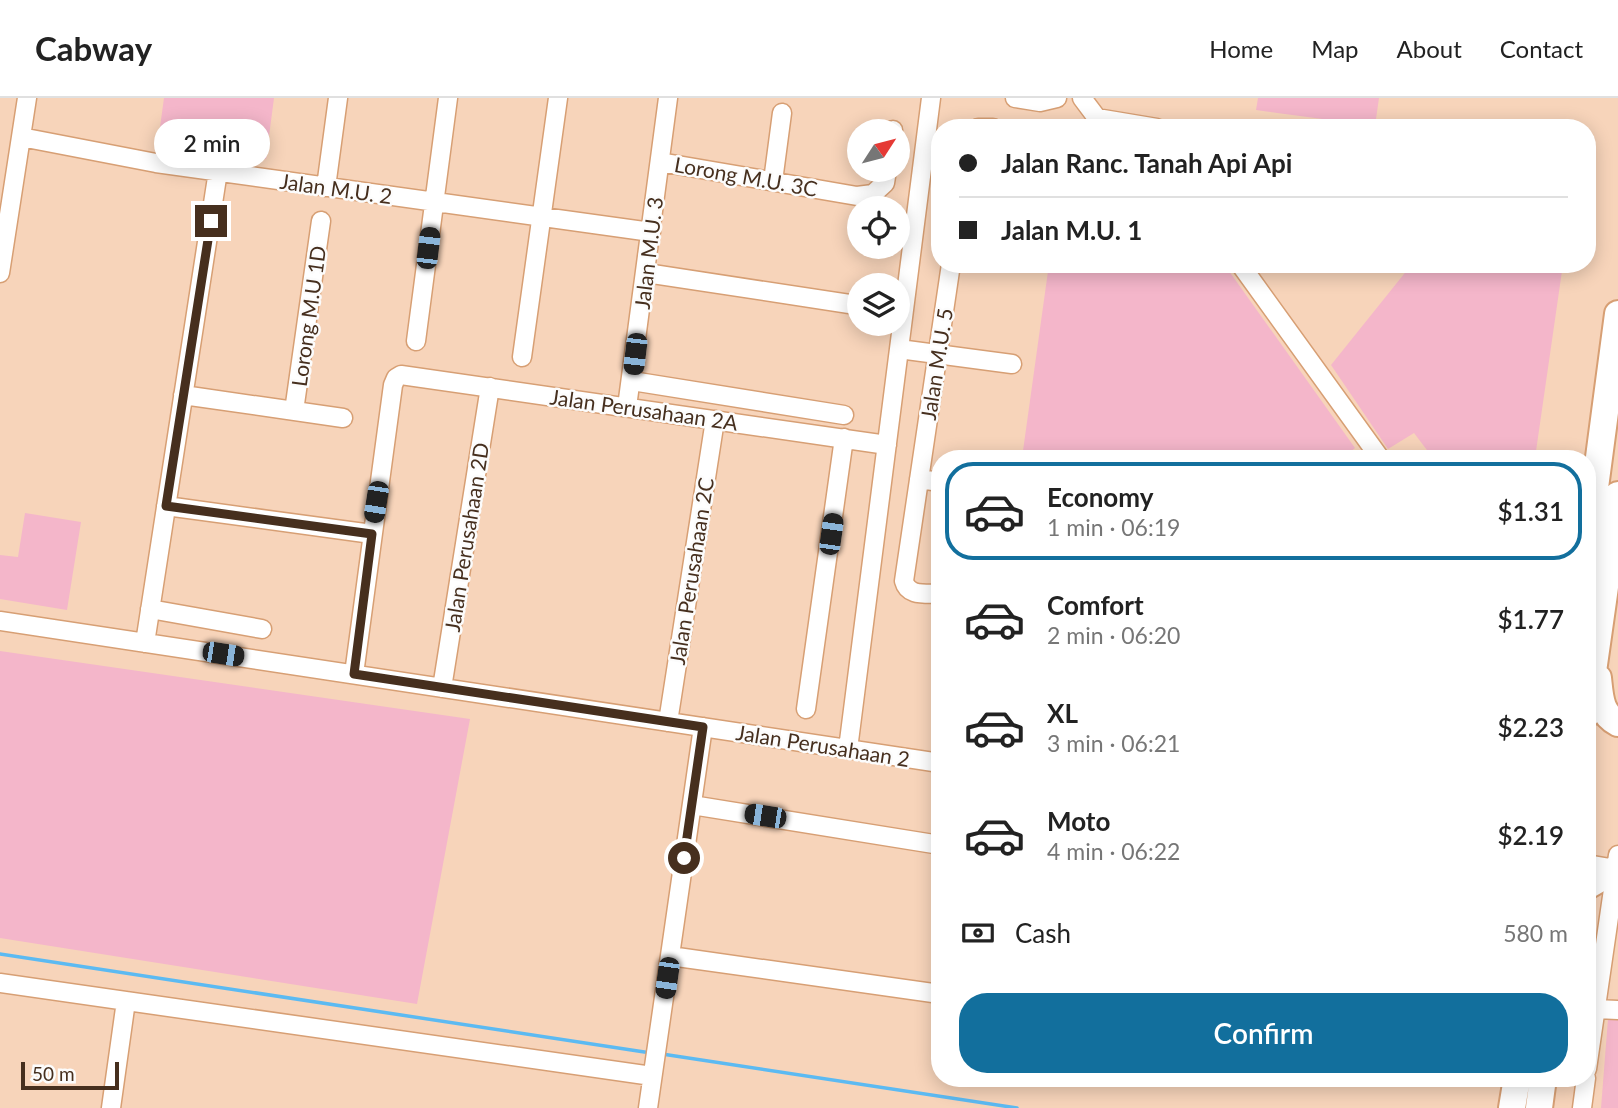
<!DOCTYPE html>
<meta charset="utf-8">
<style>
:root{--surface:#fff;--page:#f2f2f2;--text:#222;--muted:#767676;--line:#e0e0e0;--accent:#126f9d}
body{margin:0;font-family:Lato,sans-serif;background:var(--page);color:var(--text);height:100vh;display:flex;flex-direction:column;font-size:26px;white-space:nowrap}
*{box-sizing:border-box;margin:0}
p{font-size:23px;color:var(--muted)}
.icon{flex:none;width:38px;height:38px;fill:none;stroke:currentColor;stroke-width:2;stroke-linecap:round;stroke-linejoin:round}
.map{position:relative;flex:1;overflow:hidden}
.sheet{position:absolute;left:931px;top:352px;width:665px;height:637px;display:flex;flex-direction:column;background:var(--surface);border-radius:28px;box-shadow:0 4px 18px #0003}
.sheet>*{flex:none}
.hud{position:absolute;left:931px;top:21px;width:665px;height:154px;border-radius:28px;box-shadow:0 4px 18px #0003;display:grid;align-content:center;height:154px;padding:0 28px;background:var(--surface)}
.needle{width:46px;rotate:54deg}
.controls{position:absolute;left:847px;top:21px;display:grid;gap:14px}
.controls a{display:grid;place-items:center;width:63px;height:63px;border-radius:50%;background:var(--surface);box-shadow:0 4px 18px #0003;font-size:35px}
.scale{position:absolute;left:21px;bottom:18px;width:98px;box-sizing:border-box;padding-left:7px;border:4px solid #462f1e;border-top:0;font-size:19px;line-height:24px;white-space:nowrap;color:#462f1e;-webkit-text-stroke:5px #fcfcfc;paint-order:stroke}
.end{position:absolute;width:32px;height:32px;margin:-16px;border:9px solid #462f1e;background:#fff;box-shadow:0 0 0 4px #fff}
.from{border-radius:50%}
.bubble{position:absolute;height:49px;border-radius:24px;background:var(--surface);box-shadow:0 4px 18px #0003;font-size:23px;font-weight:600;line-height:49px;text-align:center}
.car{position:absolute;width:21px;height:42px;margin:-21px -10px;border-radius:9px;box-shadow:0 0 5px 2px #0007;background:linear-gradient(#222 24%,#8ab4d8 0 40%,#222 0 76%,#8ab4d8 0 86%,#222 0)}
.hud b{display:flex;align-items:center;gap:24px;height:66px;font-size:26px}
.hud b+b{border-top:2px solid var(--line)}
.hud i{width:18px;height:18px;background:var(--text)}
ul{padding:12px 0 0;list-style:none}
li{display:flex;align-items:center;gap:21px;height:98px;margin:0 14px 10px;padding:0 14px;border:4px solid transparent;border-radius:28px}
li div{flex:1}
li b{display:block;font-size:26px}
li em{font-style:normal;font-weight:600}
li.on{border-color:var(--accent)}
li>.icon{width:63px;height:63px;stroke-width:1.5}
.pay{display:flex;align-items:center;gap:18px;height:77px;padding:0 28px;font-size:26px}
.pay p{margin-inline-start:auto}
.button{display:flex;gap:14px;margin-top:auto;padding:14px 28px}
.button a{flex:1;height:80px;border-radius:28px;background:var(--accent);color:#fff;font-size:28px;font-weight:600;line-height:80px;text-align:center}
header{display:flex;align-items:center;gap:42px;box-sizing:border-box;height:98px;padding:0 35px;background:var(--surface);border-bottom:2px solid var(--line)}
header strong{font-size:33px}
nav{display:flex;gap:38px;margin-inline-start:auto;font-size:24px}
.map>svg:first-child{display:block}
</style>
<header>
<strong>Cabway</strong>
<nav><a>Home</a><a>Map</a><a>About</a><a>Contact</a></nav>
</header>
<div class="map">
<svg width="1618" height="1010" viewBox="0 0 1618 1010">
<rect width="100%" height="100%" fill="#f7d4ba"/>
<path fill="#f4b6ca" d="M164,0H274L266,61L158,44Z
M1258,0H1379L1375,28L1256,12Z
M1049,166H1224L1355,350L1343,360H1022Z
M1412,166H1563L1535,360H1433L1414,335L1388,351L1331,267Z
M25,415L81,424L67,512L0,501V457L18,459Z
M0,553L470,621L417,906L0,840Z
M1608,921L1618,922V1010H1601Z"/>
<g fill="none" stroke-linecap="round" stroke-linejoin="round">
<path stroke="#5cbaf2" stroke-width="3.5" d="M0,856L651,955
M662,956L1017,1010"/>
<defs>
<path id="minor" d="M1015,0L1040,4L1057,0
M1082,0L1097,20L1157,30
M978,30H993
M893,33V32
M21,39L156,65L651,134
M660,64L857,98L873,96L885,85L887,72
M773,83L782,15
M326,89L338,0
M1240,166L1380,360
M0,175L27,0
M646,175L856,207
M416,243L448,0
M899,251L1012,266
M522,259L558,0
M632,283L844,317
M183,297L343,320
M627,309L668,0
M294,313L321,123
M919,381L940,384
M166,408L372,436
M940,496C926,495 908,499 904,483L951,166
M150,511L262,531
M0,523L940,665
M145,545L218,73
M354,576L393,287L396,280L401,277L887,347
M442,590L490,289
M806,611L844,340
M668,624L715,322
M848,651L931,0
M692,707L940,747
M1587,766L1616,771
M670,858L940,896
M0,885L652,978
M1596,911L1618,912
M1587,971L1618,757
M111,1010L126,903
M648,1010L703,629
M1582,1010L1586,980"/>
<path id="highway" d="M1587,450L1618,216
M1598,580C1600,598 1600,616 1618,625
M1587,616L1618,397
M1587,788L1616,771
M1512,1010L1517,980
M1539,1010L1543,980"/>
</defs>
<use href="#minor" stroke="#d79f74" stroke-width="21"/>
<use href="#highway" stroke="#d79f74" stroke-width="30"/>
<use href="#minor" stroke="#fff" stroke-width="18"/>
<use href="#highway" stroke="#fff" stroke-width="26"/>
</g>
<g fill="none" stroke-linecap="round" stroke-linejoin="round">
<path stroke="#462f1e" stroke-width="9" d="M211,123L166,408L372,436L354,576L703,629L684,760"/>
</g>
<g text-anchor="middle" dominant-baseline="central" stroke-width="5" stroke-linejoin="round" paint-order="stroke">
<g font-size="21" fill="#462f1e" stroke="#fcfcfc">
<text transform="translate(746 78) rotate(10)">Lorong M.U. 3C</text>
<text transform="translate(336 90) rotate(8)">Jalan M.U. 2</text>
<text transform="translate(648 155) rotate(-83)">Jalan M.U. 3</text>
<text transform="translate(308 218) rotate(-82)">Lorong M.U 1D</text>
<text transform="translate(936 266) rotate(-81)">Jalan M.U. 5</text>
<text transform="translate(644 311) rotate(8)">Jalan Perusahaan 2A</text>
<text transform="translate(466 439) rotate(-81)">Jalan Perusahaan 2D</text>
<text transform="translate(691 473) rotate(-81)">Jalan Perusahaan 2C</text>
<text transform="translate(823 647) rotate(9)">Jalan Perusahaan 2</text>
</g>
</g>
</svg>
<div class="controls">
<a><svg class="needle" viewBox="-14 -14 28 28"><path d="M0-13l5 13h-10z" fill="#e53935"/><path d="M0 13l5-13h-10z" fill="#767676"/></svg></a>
<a><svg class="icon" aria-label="locate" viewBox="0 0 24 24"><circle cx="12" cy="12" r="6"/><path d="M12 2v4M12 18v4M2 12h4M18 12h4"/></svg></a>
<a><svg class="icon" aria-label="layers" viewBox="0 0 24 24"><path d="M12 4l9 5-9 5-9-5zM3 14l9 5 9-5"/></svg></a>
</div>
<div class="scale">50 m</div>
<i class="end from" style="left:684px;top:760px"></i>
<i class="end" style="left:211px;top:123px"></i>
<div class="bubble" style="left:154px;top:21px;width:116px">2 min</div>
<i class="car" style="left:428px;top:150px;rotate:7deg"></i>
<i class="car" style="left:635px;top:256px;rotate:187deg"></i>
<i class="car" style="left:376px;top:404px;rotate:189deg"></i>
<i class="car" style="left:831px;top:436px;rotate:8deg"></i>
<i class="car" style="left:223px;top:556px;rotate:99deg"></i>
<i class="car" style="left:765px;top:718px;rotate:279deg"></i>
<i class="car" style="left:667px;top:880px;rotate:188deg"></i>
<div class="hud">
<b><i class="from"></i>Jalan Ranc. Tanah Api Api</b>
<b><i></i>Jalan M.U. 1</b>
</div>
<section class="sheet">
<ul>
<li class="on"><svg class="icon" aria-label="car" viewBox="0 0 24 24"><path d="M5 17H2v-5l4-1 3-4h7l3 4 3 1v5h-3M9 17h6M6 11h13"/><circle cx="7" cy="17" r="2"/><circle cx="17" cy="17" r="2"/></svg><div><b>Economy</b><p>1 min · 06:19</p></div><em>$1.31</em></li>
<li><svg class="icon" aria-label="car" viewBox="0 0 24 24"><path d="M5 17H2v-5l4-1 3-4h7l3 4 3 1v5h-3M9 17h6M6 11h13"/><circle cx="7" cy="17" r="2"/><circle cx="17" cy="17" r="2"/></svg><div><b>Comfort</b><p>2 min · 06:20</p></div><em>$1.77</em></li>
<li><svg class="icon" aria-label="car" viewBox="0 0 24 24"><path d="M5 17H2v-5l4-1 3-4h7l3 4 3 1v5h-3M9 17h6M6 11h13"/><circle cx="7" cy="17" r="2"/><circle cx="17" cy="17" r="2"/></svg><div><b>XL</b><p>3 min · 06:21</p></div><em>$2.23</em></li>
<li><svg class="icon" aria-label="car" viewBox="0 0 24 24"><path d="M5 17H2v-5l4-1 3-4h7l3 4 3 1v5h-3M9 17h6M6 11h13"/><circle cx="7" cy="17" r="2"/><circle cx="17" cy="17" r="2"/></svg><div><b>Moto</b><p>4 min · 06:22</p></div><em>$2.19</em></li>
</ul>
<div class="pay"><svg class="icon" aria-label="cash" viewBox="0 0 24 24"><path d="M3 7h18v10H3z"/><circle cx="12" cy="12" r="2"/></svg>Cash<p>580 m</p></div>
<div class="button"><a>Confirm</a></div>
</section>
</div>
